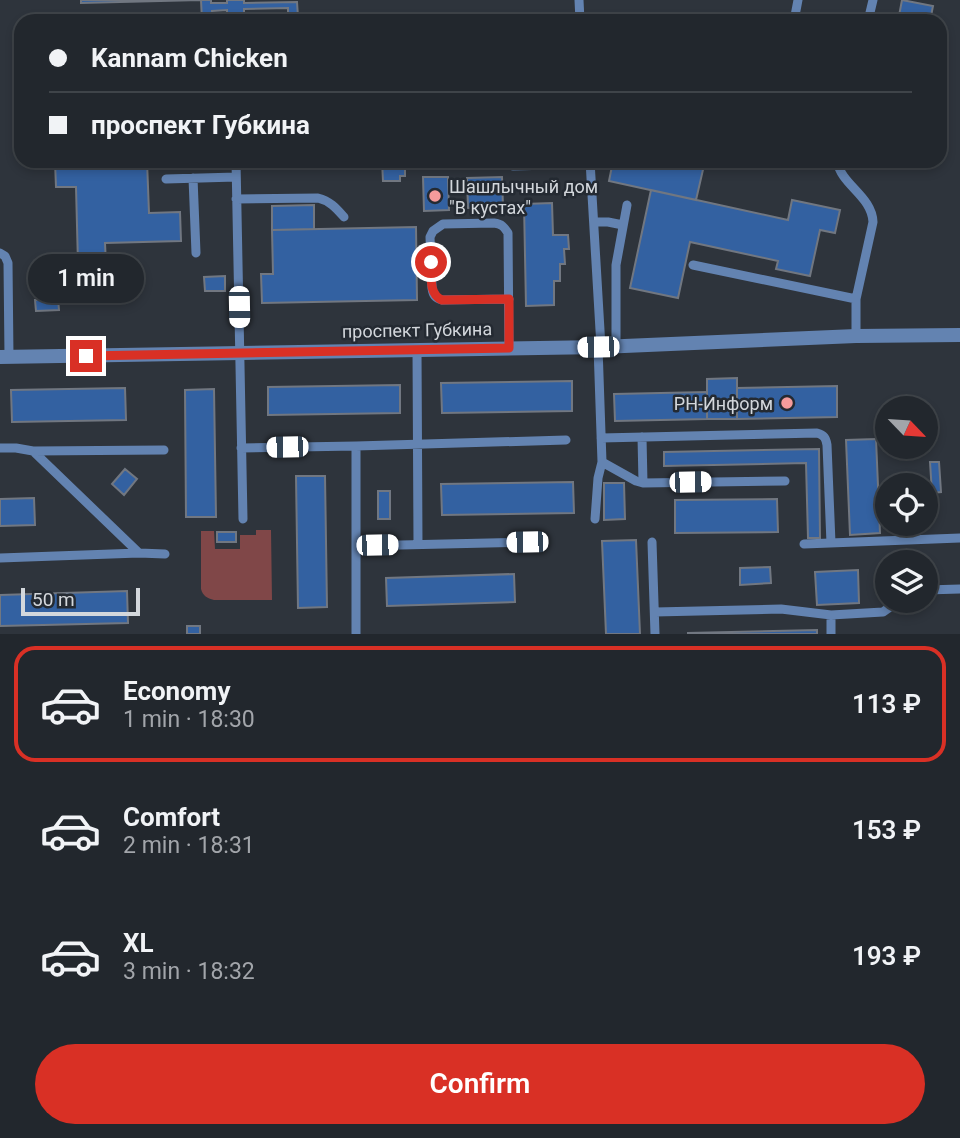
<!DOCTYPE html>
<meta charset="utf-8">
<style>
:root{--surface:#22272d;--page:#2e3339;--text:#f1f3f6;--muted:#a2a5aa;--line:#3f4449;--accent:#d93025}
body{margin:0;font-family:Roboto,sans-serif;background:var(--page);color:var(--text);height:100vh;display:flex;flex-direction:column;font-size:26px;white-space:nowrap}
*{box-sizing:border-box;margin:0}
p{font-size:23px;color:var(--muted)}
.icon{flex:none;width:38px;height:38px;fill:none;stroke:currentColor;stroke-width:2;stroke-linecap:round;stroke-linejoin:round}
.map{position:relative;height:634px;overflow:hidden}
.drawer{display:flex;flex-direction:column;background:var(--surface);flex:1}
.drawer>*{flex:none}
.top-card{position:absolute;left:14px;top:14px;width:933px;height:154px;border-radius:21px;box-shadow:0 4px 10px #0003,0 0 0 2px var(--line);display:grid;align-content:center;height:154px;padding:0 35px;background:var(--surface)}
.needle{width:46px;rotate:115deg}
.fabs{position:absolute;left:875px;top:396px;display:grid;gap:14px}
.fabs a{display:grid;place-items:center;width:63px;height:63px;border-radius:50%;background:var(--surface);box-shadow:0 4px 10px #0003,0 0 0 2px var(--line);font-size:35px}
.scale{position:absolute;left:21px;bottom:18px;width:119px;box-sizing:border-box;padding-left:7px;border:4px solid #d3d7dc;border-top:0;font-size:19px;line-height:24px;white-space:nowrap;color:#d3d7dc;-webkit-text-stroke:5px #242a32;paint-order:stroke}
.end{position:absolute;width:32px;height:32px;margin:-16px;border:9px solid #d93025;background:#fff;box-shadow:0 0 0 4px #fff}
.from{border-radius:50%}
.bubble{position:absolute;height:49px;border-radius:24px;background:var(--surface);box-shadow:0 4px 10px #0003,0 0 0 2px var(--line);font-size:23px;font-weight:600;line-height:49px;text-align:center}
.car{position:absolute;width:21px;height:42px;margin:-21px -10px;border-radius:9px;box-shadow:0 0 5px 2px #0007;background:linear-gradient(#fff 24%,#345 0 40%,#fff 0 76%,#345 0 86%,#fff 0)}
.top-card b{display:flex;align-items:center;gap:24px;height:66px;font-size:26px}
.top-card b+b{border-top:2px solid var(--line)}
.top-card i{width:18px;height:18px;background:var(--text)}
ul{padding:12px 0 0;list-style:none}
li{display:flex;align-items:center;gap:21px;height:116px;margin:0 14px 10px;padding:0 21px;border:4px solid transparent;border-radius:21px}
li div{flex:1}
li b{display:block;font-size:26px}
li em{font-style:normal;font-weight:600}
li.active{border-color:var(--accent)}
li>.icon{width:63px;height:63px;stroke-width:1.5}
.primary-button{display:flex;gap:14px;margin-top:auto;padding:14px 35px}
.primary-button a{flex:1;height:80px;border-radius:42px;background:var(--accent);color:#fff;font-size:28px;font-weight:600;line-height:80px;text-align:center}
.map>svg:first-child{display:block}
</style>
<div class="map">
<svg width="960" height="634" viewBox="0 0 960 634">
<rect width="100%" height="100%" fill="#2e343c"/>
<path fill="#804748" d="M256,530H271L272,600H214C207,598 203,596 201,589V531H214L215,549H240V535H256Z"/>
<path fill="#3361a1" stroke="#717781" stroke-width="2" d="M81,0H211V3H227V0H244V3L297,2L298,17L364,15L365,21H267V18H288V8L244,9V21H227V10L212,11V21H202L201,0L81,3Z
M902,0L933,6L930,21H898Z
M147,161L149,213L180,212L181,241L105,243L106,264H78L76,187H56L55,162Z
M382,161H412V162L405,163V176H400V181H383Z
M613,161H705L696,200L609,181Z
M423,177H448L449,210L424,211Z
M502,177L503,207L468,208L467,178Z
M651,190L788,220L792,200L840,210L835,233L820,230L810,276L776,269L778,261L690,242L678,298L630,288Z
M552,203L553,235H568L569,249H564L565,264H560V281H554V305L526,306L524,204Z
M314,205V229L272,230V206Z
M416,227L417,300L262,303L261,274H273L272,230Z
M225,276V291H205L204,277Z
M58,299L59,310L36,311L35,300Z
M737,378V419H707V379Z
M572,381V411L442,413L441,383Z
M400,385V413L268,415V387Z
M837,386V417L737,419V388Z
M125,388L126,420L12,422L11,390Z
M214,389L216,517H186L185,390Z
M707,392V419L615,421L614,394Z
M876,439L880,533L850,535L846,440Z
M819,449L820,538H808L806,463L664,466V452Z
M930,462H939L941,492L932,493Z
M125,469L137,479L124,495L112,484Z
M296,476H325L327,607L298,608Z
M573,482L574,513L442,515L441,484Z
M604,483H624L625,519L604,520Z
M378,491H390V519H378Z
M34,498L35,525L0,526V499Z
M777,499L778,532L675,533V500Z
M217,532H236V542H217Z
M636,540L640,634H606L602,541Z
M770,567L771,583L740,585V568Z
M858,570L859,603L817,605L815,572Z
M514,574L515,602L387,606L386,578Z
M127,591L128,623L0,626V595Z
M187,626H200V634H187Z
M817,630V634H688V633Z"/>
<g fill="none" stroke-linecap="round" stroke-linejoin="round">
<path stroke="#6383b1" stroke-width="9" d="M579,0L580,21
M794,21L798,0
M868,21L873,0
M236,161L243,519
M590,161L601,347
M837,161C841,185 872,196 873,222L856,299V336
M513,166L590,164
M193,178L196,253
M166,179L236,177
M236,199L318,198C330,201 336,208 344,217
M594,222H608L623,225
M0,253L5,256L8,263L9,357
M693,265L856,299
M509,299L442,300C435,298 433,295 432,288L430,237L433,231L443,224L494,223C502,224 504,227 508,233L509,348
M616,346V265L627,205
M417,350L418,544
M642,437L643,483
M601,438L817,433C824,435 826,438 827,445L831,543
M356,446V634
M0,448H16L33,451L139,553L165,554
M241,448L356,446L566,440
M33,451L164,450
M602,462L636,481L643,483L785,481
M595,519L598,478L602,462L598,347
M652,542L655,634
M804,544L960,538
M357,546L527,542
M0,558L139,553
M926,590L960,589
M655,612L781,609L831,615L883,612L900,600
M831,615V634"/>
<path stroke="#6383b1" stroke-width="14" d="M0,357L601,347L856,336L960,335"/>
</g>
<g fill="none" stroke-linecap="round" stroke-linejoin="round">
<path stroke="#d93025" stroke-width="9" d="M86,356L509,348V299L442,300C428,294 432,276 431,262"/>
</g>
<g fill="#f59b9c" stroke="#242a32" stroke-width="2.5">
<circle cx="435" cy="196" r="7"/>
<circle cx="787" cy="403" r="7"/>
</g>
<g text-anchor="middle" dominant-baseline="central" stroke-width="5" stroke-linejoin="round" paint-order="stroke">
<g font-size="18" fill="#d3d7dc" stroke="#242a32" text-anchor="start">
<text x="449" y="186">Шашлычный дом<tspan x="449" dy="21">"В кустах"</tspan></text>
<text x="773" y="403" text-anchor="end">РН-Информ</text>
</g>
<g font-size="18" fill="#d3d7dc" stroke="#242a32">
<text transform="translate(417 330) rotate(-1)">проспект Губкина</text>
</g>
</g>
</svg>
<div class="fabs">
<a><svg class="needle" viewBox="-14 -14 28 28"><path d="M0-13l5 13h-10z" fill="#e53935"/><path d="M0 13l5-13h-10z" fill="#a2a5aa"/></svg></a>
<a><svg class="icon" aria-label="locate" viewBox="0 0 24 24"><circle cx="12" cy="12" r="6"/><path d="M12 2v4M12 18v4M2 12h4M18 12h4"/></svg></a>
<a><svg class="icon" aria-label="layers" viewBox="0 0 24 24"><path d="M12 4l9 5-9 5-9-5zM3 14l9 5 9-5"/></svg></a>
</div>
<div class="scale">50 m</div>
<i class="end from" style="left:431px;top:262px"></i>
<i class="end" style="left:86px;top:356px"></i>
<div class="bubble" style="left:28px;top:254px;width:116px">1 min</div>
<i class="car" style="left:239px;top:307px;rotate:179deg"></i>
<i class="car" style="left:598px;top:347px;rotate:269deg"></i>
<i class="car" style="left:287px;top:447px;rotate:269deg"></i>
<i class="car" style="left:690px;top:482px;rotate:89deg"></i>
<i class="car" style="left:527px;top:542px;rotate:269deg"></i>
<i class="car" style="left:377px;top:545px;rotate:89deg"></i>
<div class="top-card">
<b><i class="from"></i>Kannam Chicken</b>
<b><i></i>проспект Губкина</b>
</div>
</div>
<section class="drawer">
<ul>
<li class="active"><svg class="icon" aria-label="car" viewBox="0 0 24 24"><path d="M5 17H2v-5l4-1 3-4h7l3 4 3 1v5h-3M9 17h6M6 11h13"/><circle cx="7" cy="17" r="2"/><circle cx="17" cy="17" r="2"/></svg><div><b>Economy</b><p>1 min · 18:30</p></div><em>113 ₽</em></li>
<li><svg class="icon" aria-label="car" viewBox="0 0 24 24"><path d="M5 17H2v-5l4-1 3-4h7l3 4 3 1v5h-3M9 17h6M6 11h13"/><circle cx="7" cy="17" r="2"/><circle cx="17" cy="17" r="2"/></svg><div><b>Comfort</b><p>2 min · 18:31</p></div><em>153 ₽</em></li>
<li><svg class="icon" aria-label="car" viewBox="0 0 24 24"><path d="M5 17H2v-5l4-1 3-4h7l3 4 3 1v5h-3M9 17h6M6 11h13"/><circle cx="7" cy="17" r="2"/><circle cx="17" cy="17" r="2"/></svg><div><b>XL</b><p>3 min · 18:32</p></div><em>193 ₽</em></li>
</ul>
<div class="primary-button"><a>Confirm</a></div>
</section>
